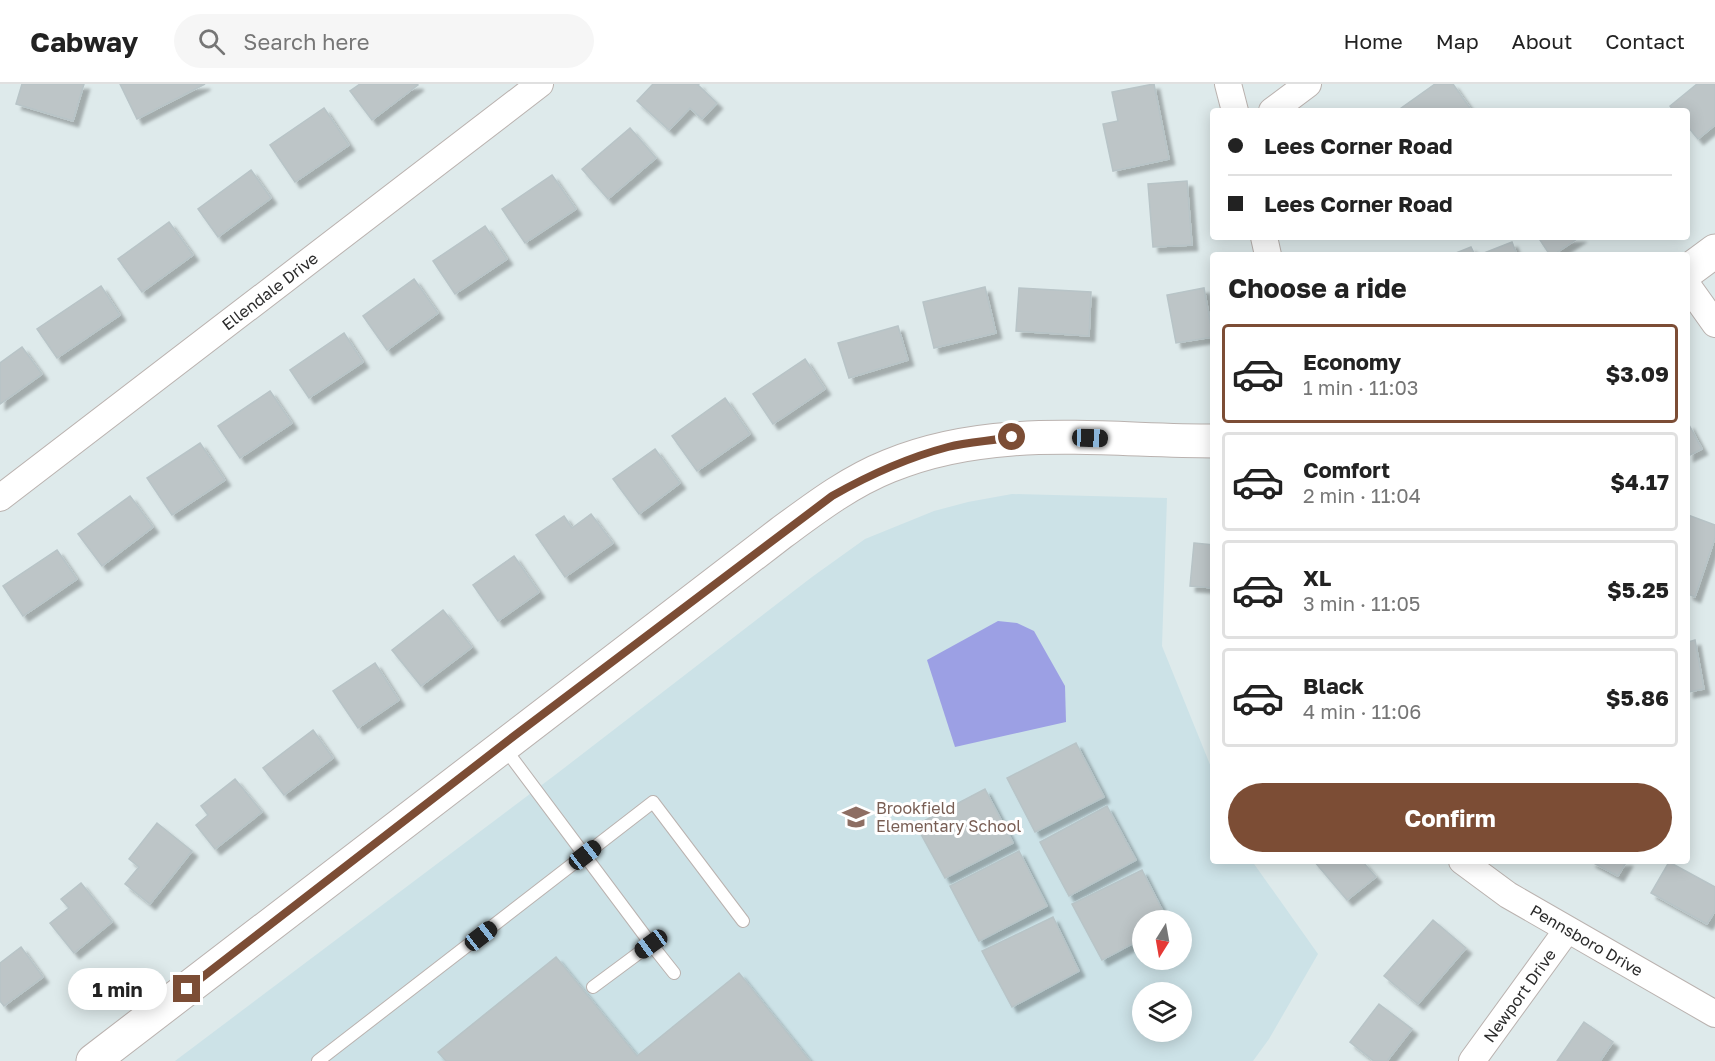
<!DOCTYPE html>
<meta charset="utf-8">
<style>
:root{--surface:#fff;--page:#f6f6f6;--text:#222;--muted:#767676;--line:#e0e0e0;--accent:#7c4d35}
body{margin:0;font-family:"Golos Text",sans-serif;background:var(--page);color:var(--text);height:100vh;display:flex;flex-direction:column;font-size:22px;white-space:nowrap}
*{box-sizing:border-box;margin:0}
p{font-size:20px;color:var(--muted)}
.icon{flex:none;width:33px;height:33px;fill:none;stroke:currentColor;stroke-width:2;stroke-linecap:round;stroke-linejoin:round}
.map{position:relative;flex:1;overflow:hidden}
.sheet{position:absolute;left:1210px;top:168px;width:480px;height:612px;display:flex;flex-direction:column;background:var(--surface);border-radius:6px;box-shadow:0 3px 15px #0003}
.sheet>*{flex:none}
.hud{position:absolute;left:1210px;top:24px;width:480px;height:132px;border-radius:6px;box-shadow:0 3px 15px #0003;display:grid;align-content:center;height:132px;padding:0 18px;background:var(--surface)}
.needle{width:39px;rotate:191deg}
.controls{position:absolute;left:1132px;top:826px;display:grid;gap:12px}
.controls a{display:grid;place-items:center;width:60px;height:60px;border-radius:50%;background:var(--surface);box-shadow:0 3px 15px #0003;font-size:30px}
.end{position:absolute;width:27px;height:27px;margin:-14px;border:8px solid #7c4d35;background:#fff;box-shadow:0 0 0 3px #fff}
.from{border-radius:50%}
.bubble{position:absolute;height:42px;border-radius:21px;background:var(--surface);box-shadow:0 3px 15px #0003;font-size:20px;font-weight:700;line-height:42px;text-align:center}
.car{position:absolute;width:18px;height:36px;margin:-18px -9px;border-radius:8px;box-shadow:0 0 4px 2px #0007;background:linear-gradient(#222 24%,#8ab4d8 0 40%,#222 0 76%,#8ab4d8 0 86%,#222 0)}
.hud b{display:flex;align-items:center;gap:21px;height:57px;font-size:22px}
.hud b+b{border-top:2px solid var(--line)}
.hud i{width:15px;height:15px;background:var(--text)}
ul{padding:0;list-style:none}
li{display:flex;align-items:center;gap:18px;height:99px;margin:0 12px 9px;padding:0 6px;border:3px solid var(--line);border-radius:6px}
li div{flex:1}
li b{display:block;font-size:22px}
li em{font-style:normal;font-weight:700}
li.on{border-color:var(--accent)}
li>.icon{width:54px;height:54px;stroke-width:1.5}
h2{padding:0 18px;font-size:27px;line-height:72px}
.cta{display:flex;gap:12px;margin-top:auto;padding:12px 18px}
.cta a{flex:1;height:69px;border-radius:36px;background:var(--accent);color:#fff;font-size:24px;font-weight:700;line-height:69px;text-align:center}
header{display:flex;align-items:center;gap:36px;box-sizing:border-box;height:84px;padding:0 30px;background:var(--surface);border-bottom:2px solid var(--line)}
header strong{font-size:28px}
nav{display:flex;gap:33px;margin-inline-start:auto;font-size:21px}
.search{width:420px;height:54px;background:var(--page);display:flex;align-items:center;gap:15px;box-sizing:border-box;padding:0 21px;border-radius:33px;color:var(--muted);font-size:22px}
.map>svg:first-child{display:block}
</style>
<header>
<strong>Cabway</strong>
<div class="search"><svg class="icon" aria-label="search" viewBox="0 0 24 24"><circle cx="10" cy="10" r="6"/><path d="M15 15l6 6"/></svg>Search here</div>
<nav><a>Home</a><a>Map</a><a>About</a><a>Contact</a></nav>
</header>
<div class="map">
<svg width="1715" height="977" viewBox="0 0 1715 977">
<defs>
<filter id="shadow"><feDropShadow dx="5.5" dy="5.5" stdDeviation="1.5" flood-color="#0004"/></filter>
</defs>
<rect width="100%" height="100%" fill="#deeaeb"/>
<path fill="#cce2e7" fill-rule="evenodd" d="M1012,410L1167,414L1162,562L1213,688L1214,777H1252L1318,870L1269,955L1253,977H175L559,688L812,493L865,455L934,427L968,418ZM1143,837H1182V876H1143ZM1143,909H1182V948H1143Z"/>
<path fill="#9ca0e4" d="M998,537L1017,539L1034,547L1065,602L1066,638L955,663L927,576Z"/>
<path fill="#bdc5c7" stroke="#b8c4c7" stroke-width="1.5" filter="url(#shadow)" d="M22,0H84L73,37L16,20Z
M120,0H205L137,35Z
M360,0H417L418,1L372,36L350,7Z
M653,0H699L698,1L717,19L702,35L690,24L669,46L637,17Z
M1154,0L1169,75L1113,87L1103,40L1118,37L1112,8Z
M1435,0H1453L1472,27H1397Z
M1697,0H1715V41L1698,55L1688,43V27H1674L1670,22Z
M324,24L349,61L295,98L270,61Z
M630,44L656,74L608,115L582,85Z
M251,86L271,114L218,153L198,125Z
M552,91L576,125L525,159L502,125Z
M1187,97L1192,161L1153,163L1148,100Z
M169,138L193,171L142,208L118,175Z
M485,142L507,175L455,210L433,177Z
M1538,153H1580L1553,171H1550Z
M1512,158L1517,171H1479Z
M1471,163L1475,171H1451Z
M414,195L438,229L387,266L363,232Z
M101,202L120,231L57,274L37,245Z
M985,203L996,249L934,264L923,218Z
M1019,204L1091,208L1089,252L1016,247Z
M1204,204L1213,253L1176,259L1167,211Z
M898,242L908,276L849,294L838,259Z
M344,249L363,278L309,314L290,286Z
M22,263L42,290L0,320V279Z
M805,275L825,305L773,340L753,310Z
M270,307L292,339L240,374L218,342Z
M725,314L750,350L697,387L672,352Z
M1688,339L1702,365L1688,372Z
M200,359L225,396L172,431L147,394Z
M655,365L680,399L639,430L613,395Z
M130,412L153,443L102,482L78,450Z
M591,430L613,459L565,493L536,451L564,432L572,444Z
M1688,431L1715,441V454L1695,513L1688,510Z
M1194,459L1214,461V504L1190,502Z
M57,466L77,495L23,532L3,502Z
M514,472L539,508L498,537L473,501Z
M443,526L472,563L421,602L392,566Z
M1695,556L1704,605L1688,608V558Z
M375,579L399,616L358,644L333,607Z
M313,646L333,674L284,711L263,684Z
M1076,659L1104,713L1035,748L1007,694Z
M235,695L262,728L215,765L196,741L208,731L201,722Z
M985,705L1013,759L945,794L916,741Z
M1107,722L1136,776L1069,812L1040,758Z
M157,739L192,767L150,820L125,800L139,783L129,775Z
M1019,767L1047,822L979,857L950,802Z
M1314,777H1362L1376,793L1347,816Z
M1590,777H1627L1618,792Z
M1669,778L1715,803V827L1707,840L1651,809Z
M1142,786L1168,837H1143V854L1102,876L1072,820Z
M81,799L112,838L74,869L50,839L69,824L61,815Z
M1053,833L1079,887L1012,923L982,867Z
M1433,836L1466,864L1418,920L1384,892Z
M21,863L43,893L4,922L0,917V879Z
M556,873L637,972L739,889L810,977H446L438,968Z
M1379,920L1412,945L1387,977H1374L1350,958Z
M1584,938L1613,958L1600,977H1557Z"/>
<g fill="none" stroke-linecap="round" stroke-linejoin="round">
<defs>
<path id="lane" d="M503,662L651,860
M593,903L651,860L674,889
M318,977L653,718L743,837"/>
<g id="street">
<path d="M1228,0L1235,27"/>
<path d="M1272,27L1308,0"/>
<path d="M1264,153L1268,171"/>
<path d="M1688,202L1715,240"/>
<path id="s1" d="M0,414L540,0"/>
<path id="s2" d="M1462,777L1508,811L1715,930"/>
<path id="s3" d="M1472,977L1567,846"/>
</g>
<path id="secondary" d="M1688,187L1715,167
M93,977L781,449C815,424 849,398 889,382C993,339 1104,357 1214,357"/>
</defs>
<use href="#lane" stroke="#bab2af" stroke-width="14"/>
<use href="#street" stroke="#bab2af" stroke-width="28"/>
<use href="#secondary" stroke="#bab2af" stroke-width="35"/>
<use href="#lane" stroke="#fff" stroke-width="12"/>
<use href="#street" stroke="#fff" stroke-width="26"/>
<use href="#secondary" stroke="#fff" stroke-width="33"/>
</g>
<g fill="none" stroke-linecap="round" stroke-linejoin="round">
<path stroke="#7c4d35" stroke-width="8" d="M187,905L514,652L832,412C869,391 906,374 948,363C968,358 991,357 1012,353"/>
</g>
<defs>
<symbol id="school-bare" viewBox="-9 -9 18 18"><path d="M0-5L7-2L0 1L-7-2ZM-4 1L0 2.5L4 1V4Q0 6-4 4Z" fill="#8d6e63" stroke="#fff" stroke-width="2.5" paint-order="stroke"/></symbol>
</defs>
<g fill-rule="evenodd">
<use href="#school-bare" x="837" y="714" width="38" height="38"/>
</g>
<g text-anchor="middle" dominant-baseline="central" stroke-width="6" stroke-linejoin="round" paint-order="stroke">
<g font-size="16" fill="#2b2b2b" stroke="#fff">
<text stroke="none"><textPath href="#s1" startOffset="340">Ellendale Drive</textPath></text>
<text stroke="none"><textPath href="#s2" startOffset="148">Pennsboro Drive</textPath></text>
<text stroke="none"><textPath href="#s3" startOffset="81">Newport Drive</textPath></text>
</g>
<g font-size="16" fill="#785e54" stroke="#fff" text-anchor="start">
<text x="876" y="724">Brookfield<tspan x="876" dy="18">Elementary School</tspan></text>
</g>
</g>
</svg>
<div class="controls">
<a><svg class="needle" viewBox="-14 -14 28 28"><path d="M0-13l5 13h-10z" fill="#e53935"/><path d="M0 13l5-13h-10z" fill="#767676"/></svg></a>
<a><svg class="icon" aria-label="layers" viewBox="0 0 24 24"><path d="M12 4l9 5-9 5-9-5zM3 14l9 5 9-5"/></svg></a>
</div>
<i class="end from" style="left:1012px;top:353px"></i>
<i class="end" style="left:187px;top:905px"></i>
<div class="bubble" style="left:68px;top:884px;width:99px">1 min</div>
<i class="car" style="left:1090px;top:354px;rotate:92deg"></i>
<i class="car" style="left:585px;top:771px;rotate:52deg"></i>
<i class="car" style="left:481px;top:852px;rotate:52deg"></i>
<i class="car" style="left:651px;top:860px;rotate:234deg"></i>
<div class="hud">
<b><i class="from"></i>Lees Corner Road</b>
<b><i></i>Lees Corner Road</b>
</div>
<section class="sheet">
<h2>Choose a ride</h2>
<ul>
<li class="on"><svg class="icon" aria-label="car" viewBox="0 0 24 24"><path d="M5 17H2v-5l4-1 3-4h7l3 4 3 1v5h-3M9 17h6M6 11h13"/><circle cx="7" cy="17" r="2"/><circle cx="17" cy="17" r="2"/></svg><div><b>Economy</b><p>1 min · 11:03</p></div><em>$3.09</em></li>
<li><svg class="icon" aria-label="car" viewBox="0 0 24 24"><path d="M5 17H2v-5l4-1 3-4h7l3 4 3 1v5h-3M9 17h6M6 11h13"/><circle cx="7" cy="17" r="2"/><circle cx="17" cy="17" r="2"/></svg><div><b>Comfort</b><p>2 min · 11:04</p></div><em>$4.17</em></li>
<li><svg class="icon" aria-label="car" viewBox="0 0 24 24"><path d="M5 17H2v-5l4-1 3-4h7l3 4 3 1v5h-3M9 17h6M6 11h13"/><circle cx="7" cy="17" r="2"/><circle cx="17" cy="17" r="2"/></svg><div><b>XL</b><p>3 min · 11:05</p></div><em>$5.25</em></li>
<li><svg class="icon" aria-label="car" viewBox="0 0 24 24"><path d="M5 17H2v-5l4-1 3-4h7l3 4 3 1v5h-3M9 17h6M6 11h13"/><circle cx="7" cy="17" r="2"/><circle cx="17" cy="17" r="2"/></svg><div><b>Black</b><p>4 min · 11:06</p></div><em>$5.86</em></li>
</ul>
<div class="cta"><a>Confirm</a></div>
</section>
</div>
